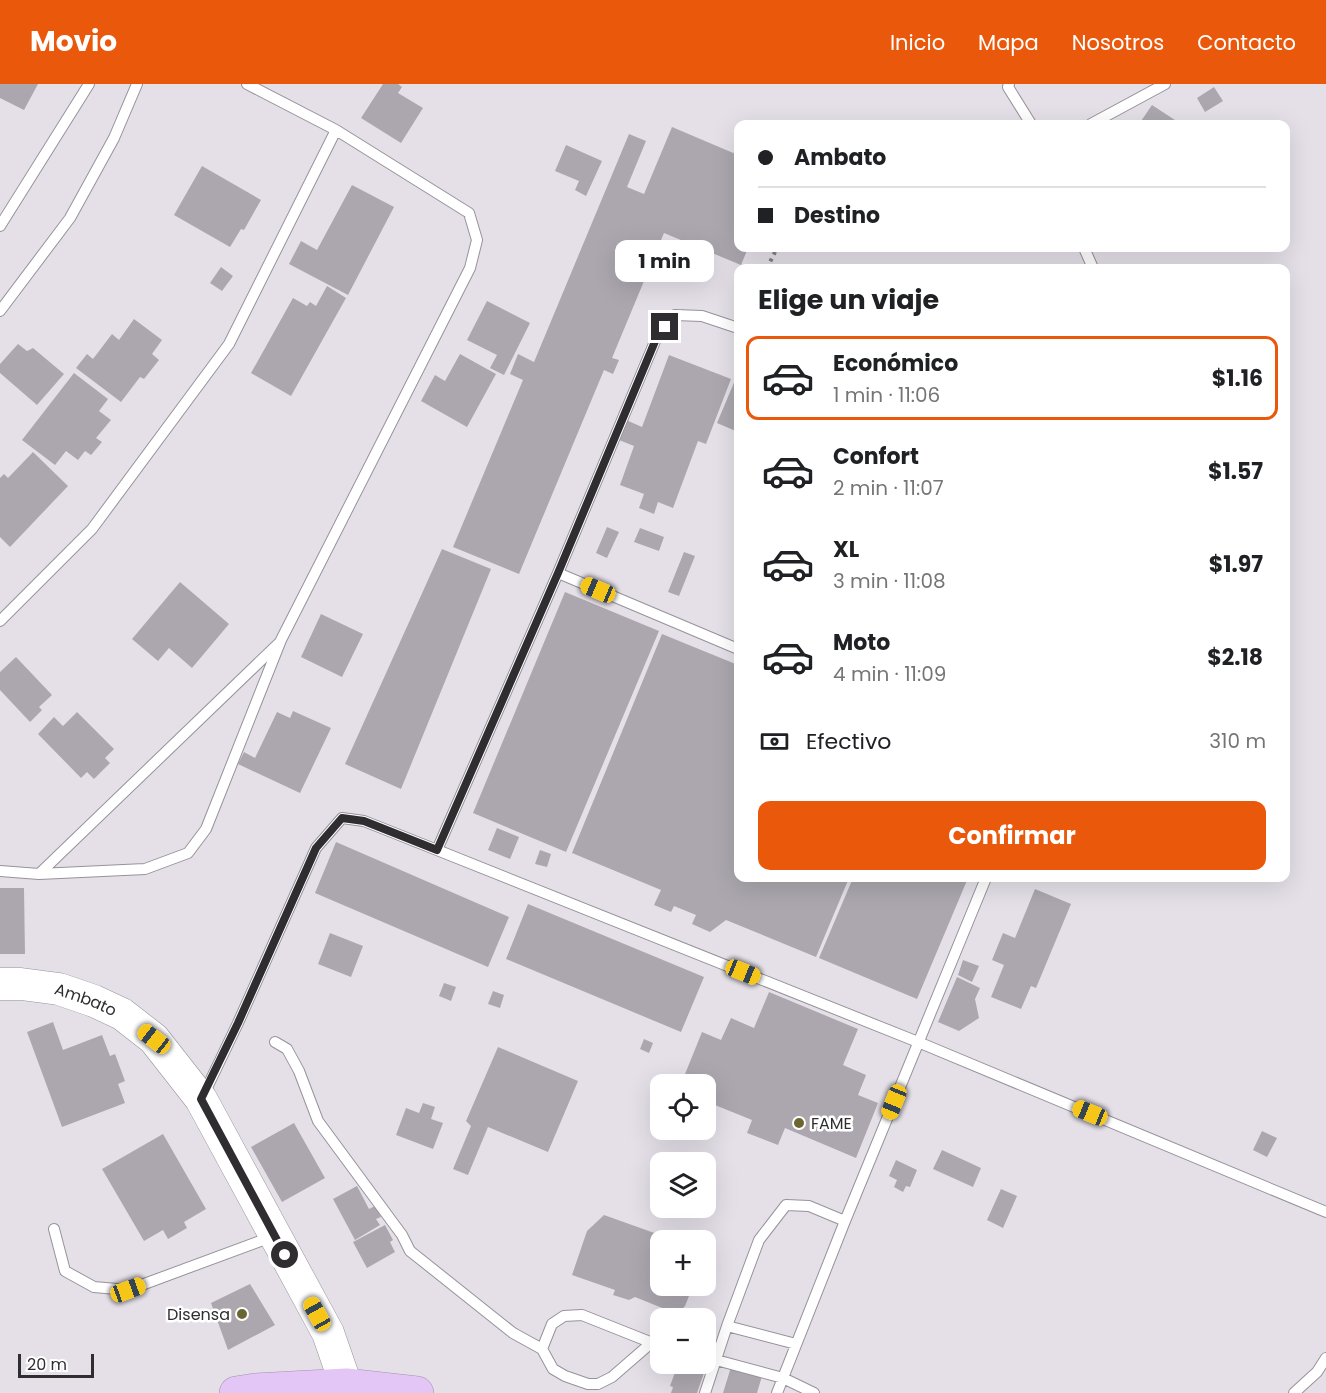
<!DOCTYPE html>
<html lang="es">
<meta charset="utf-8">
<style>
:root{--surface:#fff;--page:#f6f6f6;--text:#202124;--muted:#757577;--line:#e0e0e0;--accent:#ea580c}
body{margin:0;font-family:Poppins,sans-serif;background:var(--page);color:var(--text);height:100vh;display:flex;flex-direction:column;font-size:22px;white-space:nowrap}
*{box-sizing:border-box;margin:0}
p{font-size:20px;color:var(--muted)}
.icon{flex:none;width:33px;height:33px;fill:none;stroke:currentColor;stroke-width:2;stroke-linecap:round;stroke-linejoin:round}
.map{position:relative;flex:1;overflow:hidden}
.sheet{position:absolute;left:734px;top:180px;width:556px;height:618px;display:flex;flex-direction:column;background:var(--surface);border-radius:12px;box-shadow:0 6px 24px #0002}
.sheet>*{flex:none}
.banner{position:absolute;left:734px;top:36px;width:556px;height:132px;border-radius:12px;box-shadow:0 6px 24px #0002;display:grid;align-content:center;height:132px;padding:0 24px;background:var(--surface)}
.tools{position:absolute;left:650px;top:990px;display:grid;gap:12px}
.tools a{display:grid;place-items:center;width:66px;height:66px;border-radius:12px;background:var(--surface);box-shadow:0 6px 24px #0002;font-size:30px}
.scale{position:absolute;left:18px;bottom:15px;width:76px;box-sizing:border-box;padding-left:6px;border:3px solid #2f2d30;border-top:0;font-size:16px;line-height:21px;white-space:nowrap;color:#2f2d30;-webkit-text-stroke:4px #fff;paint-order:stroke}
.end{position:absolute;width:27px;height:27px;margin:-14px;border:8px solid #2f2d30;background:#fff;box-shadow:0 0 0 3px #fff}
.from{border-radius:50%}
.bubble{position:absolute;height:42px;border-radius:12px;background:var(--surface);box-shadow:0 6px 24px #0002;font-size:20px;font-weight:700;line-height:42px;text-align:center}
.car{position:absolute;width:18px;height:36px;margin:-18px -9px;border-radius:8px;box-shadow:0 0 4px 2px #0007;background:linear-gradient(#f5c518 24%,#345 0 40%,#f5c518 0 76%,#345 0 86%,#f5c518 0)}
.banner b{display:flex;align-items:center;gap:21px;height:57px;font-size:22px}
.banner b+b{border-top:2px solid var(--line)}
.banner i{width:15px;height:15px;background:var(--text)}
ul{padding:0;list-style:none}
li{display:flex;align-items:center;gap:18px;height:84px;margin:0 12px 9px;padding:0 12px;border:3px solid transparent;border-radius:12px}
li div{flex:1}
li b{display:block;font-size:22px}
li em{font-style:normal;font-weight:700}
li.active{border-color:var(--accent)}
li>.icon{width:54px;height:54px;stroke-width:1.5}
h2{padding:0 24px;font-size:27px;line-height:72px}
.pay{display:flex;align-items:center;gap:15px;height:66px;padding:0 24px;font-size:22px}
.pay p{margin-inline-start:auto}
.primary-button{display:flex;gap:12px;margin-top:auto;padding:12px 24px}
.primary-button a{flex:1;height:69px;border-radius:12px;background:var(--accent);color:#fff;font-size:24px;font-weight:700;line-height:69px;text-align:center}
header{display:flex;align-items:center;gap:36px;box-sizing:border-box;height:84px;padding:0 30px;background:var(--accent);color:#fff}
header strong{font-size:28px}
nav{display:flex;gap:33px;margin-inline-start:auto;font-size:21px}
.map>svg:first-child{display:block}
</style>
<header>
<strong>Movio</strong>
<nav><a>Inicio</a><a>Mapa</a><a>Nosotros</a><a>Contacto</a></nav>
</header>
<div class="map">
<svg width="1326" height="1309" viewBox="0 0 1326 1309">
<rect width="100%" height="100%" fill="#e5e0e8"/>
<path fill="#aca7af" d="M0,0H38L24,26L0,14Z
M383,0H398L402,3L398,9L423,24L401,59L361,34Z
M1214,3L1223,17L1205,28L1197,14Z
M1152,21L1181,40H1139Z
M672,43L738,71V164H748L741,181L664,149L612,274L619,276L613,290L604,286L519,490L453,463L523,296L510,290L518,270L534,278L629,50L646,57L627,103L644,110Z
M566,61L602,77L586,112L575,106L579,97L555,87Z
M202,82L261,116L244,146L241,145L230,163L174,131Z
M352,101L394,123L348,211L289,180L301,157L317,166Z
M221,183L233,192L222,207L210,199Z
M327,202L346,214L291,312L251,289L293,214L307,222L310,218L316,222Z
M487,217L530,239L504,291L490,284L497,271L467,256Z
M134,235L162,256L152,270L159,276L144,295L140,293L121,318L76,284L87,270L93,275L112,250L119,256Z
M18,260L27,267L33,264L64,290L37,321L0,289V280Z
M460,270L496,290L467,343L421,317L435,291L445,297Z
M669,271L731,295L706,360L698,357L673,424L658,418L654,430L639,424L644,410L620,401L634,362L619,356L626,336L642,343Z
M74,289L108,315L99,327L111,336L96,354L102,358L91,371L85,367L78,376L66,367L55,381L22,356Z
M738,289V348L717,339Z
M33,368L68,402L10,463L0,453V394L4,390L8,394Z
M607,443L619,448L607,474L596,469Z
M640,444L664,453L659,467L634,458Z
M442,465L491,485L401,705L345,680Z
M684,468L695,472L679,512L668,508Z
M180,498L229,540L192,584L169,564L158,577L132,555Z
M565,508L659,547L566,768L473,729Z
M321,530L363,550L342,593L301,573Z
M662,550L738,581V794H849L816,873L726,836L710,848L692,840L696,831L674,822L671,828L654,821L661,806L572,769Z
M16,573L52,611L39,623L42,626L30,638L0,606V588Z
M293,627L331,644L300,709L238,680L244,668L255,674L277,628L290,634Z
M77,628L114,665L105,674L110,679L94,695L87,688L81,694L38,650L54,633L63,642Z
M497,744L519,753L510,775L488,766Z
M336,758L509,833L488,883L315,809Z
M540,766L551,770L547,783L535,780Z
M853,794H968L917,915L819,874Z
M0,804H24L25,870H0Z
M1035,805L1071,820L1036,904L1031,902L1021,925L991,913L1004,881L992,876L1003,849L1015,854Z
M528,820L704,893L681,948L506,875Z
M330,849L363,862L351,893L318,880Z
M963,876L979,882L972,898L958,891Z
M957,893L980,904L975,915L979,934L959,947L938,938Z
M444,899L456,903L451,917L439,912Z
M493,907L504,911L500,924L488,920Z
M769,908L858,945L843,981L866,991L858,1011L878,1019L856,1074L785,1044L778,1061L747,1049L752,1036L705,1017V1000H681L702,948L721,956L731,934L754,944Z
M53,938L63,966L102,951L110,972L115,970L125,997L118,1000L125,1019L62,1043L27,948Z
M644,955L653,959L649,969L640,965Z
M498,963L578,997L548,1068L488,1043L468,1091L453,1085L471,1042L466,1037Z
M423,1019L435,1023L431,1035L443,1039L433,1065L396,1051L406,1024L419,1029Z
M294,1039L325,1094L282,1118L251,1063Z
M1262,1047L1277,1054L1267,1073L1253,1066Z
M163,1050L206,1125L184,1138L187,1144L168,1155L163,1146L144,1157L102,1085Z
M942,1066L981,1084L973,1103L933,1085Z
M896,1076L917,1086L910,1103L906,1102L903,1108L894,1103L897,1096L889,1092Z
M357,1102L369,1125L375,1122L381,1133L376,1135L380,1141L355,1156L333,1115Z
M1001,1105L1017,1112L1003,1144L987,1136Z
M604,1131L674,1156H660V1202H693L685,1222L677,1230L635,1213L629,1216L613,1211L615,1206L572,1191L587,1147Z
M385,1141L393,1156L390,1158L395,1168L367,1184L353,1158Z
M250,1200L275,1241L228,1266L211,1219Z
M678,1280H685L705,1286L697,1309H671L673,1303L670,1302Z
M731,1283L762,1292L757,1309H723Z"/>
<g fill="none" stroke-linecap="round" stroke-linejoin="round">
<defs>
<path id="lane" d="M1009,0L1008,3L1031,40
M1091,40L1165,0
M0,142L89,0
M1084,164L1093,184
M0,227L70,134L114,54L137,0
M558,489L738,565
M0,537L92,445L229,260L336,46
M437,766L918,958L1326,1128
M0,787L39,790L145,785L188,769L206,745L281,556L470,184L477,156L469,129L336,46L247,0
M39,790L279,559
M275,958L287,965L299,987L318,1037L402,1151L410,1167L513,1249L542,1265L553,1285L565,1292L588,1300H598L612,1293L650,1260
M203,1012L238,939L316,764L342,734L364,737L437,766L558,489L656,255L675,231L702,232L738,244
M54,1145L65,1187L94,1203L128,1206L271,1153
M727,1242L796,1260
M542,1265L552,1240L564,1232L582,1231L660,1262
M705,1273L783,1294L814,1309
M705,1309L727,1242L759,1156L786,1121L809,1122L845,1137
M777,1309L845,1137L986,794
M1294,1309L1317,1288L1326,1274"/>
<g id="secondary">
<path id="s1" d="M0,900H21L59,905L94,917L122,930L154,955L201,1015L328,1249L346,1301L347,1309"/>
</g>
<path id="highway" d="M236,1309L255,1306L346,1301L417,1309"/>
</defs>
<use href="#lane" stroke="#97929a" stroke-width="12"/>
<use href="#secondary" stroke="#97929a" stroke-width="33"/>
<use href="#highway" stroke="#a490b0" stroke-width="34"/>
<path stroke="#827f84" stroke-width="4" stroke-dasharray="3 4.5" stroke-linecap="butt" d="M767,184L777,164"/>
<use href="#lane" stroke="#fff" stroke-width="10"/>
<use href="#secondary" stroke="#fff" stroke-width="32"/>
<use href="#highway" stroke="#e3c6f5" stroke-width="33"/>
</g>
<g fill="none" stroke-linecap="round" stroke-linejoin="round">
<path stroke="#2f2d30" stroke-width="8" d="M285,1171L201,1015L238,939L316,764L342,734L364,737L437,766L558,489L656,255L665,243"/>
</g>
<g fill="#6b6532" stroke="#fff" stroke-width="2">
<circle cx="799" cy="1039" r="6"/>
<circle cx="242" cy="1230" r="6"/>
</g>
<g text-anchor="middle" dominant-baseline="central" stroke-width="5" stroke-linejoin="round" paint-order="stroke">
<g font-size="16" fill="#2f2d30" stroke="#fff">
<text stroke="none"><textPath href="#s1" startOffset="88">Ambato</textPath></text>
</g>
<g font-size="16" fill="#2f2d30" stroke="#fff" text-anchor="start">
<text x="811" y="1039">FAME</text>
<text x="230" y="1230" text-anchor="end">Disensa</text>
</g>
</g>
</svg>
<div class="tools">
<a><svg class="icon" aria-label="locate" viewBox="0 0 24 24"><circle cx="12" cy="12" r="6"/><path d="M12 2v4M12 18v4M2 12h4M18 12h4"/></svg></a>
<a><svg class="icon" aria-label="layers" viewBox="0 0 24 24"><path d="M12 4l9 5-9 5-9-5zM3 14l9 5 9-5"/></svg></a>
<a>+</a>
<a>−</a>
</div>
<div class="scale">20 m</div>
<i class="end from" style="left:285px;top:1171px"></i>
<i class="end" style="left:665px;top:243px"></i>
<div class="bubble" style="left:615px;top:156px;width:99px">1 min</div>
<i class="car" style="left:598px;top:506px;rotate:293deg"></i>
<i class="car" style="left:743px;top:888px;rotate:112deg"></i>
<i class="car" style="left:154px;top:955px;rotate:308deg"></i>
<i class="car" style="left:894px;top:1018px;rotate:202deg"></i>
<i class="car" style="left:1090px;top:1029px;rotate:292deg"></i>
<i class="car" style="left:128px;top:1206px;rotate:70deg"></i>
<i class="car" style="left:317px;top:1230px;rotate:331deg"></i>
<div class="banner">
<b><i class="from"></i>Ambato</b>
<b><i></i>Destino</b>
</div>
<section class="sheet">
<h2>Elige un viaje</h2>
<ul>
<li class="active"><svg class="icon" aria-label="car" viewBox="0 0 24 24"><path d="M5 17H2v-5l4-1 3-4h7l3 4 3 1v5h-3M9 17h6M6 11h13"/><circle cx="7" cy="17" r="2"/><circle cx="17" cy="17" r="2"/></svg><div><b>Económico</b><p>1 min · 11:06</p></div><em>$1.16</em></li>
<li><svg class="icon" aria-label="car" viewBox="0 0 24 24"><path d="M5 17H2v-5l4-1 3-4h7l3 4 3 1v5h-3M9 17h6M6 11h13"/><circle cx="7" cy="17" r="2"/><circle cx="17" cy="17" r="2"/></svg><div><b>Confort</b><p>2 min · 11:07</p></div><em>$1.57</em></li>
<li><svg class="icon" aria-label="car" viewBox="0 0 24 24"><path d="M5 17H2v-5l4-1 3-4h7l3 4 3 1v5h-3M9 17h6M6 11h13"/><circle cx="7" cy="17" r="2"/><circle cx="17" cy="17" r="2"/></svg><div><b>XL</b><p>3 min · 11:08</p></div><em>$1.97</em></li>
<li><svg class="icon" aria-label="car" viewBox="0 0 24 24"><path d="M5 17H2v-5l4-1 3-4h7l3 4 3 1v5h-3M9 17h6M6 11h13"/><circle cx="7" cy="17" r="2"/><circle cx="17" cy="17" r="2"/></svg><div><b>Moto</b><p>4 min · 11:09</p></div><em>$2.18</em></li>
</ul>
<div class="pay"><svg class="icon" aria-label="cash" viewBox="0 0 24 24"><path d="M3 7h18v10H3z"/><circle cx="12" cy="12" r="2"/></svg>Efectivo<p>310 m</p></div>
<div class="primary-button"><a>Confirmar</a></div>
</section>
</div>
